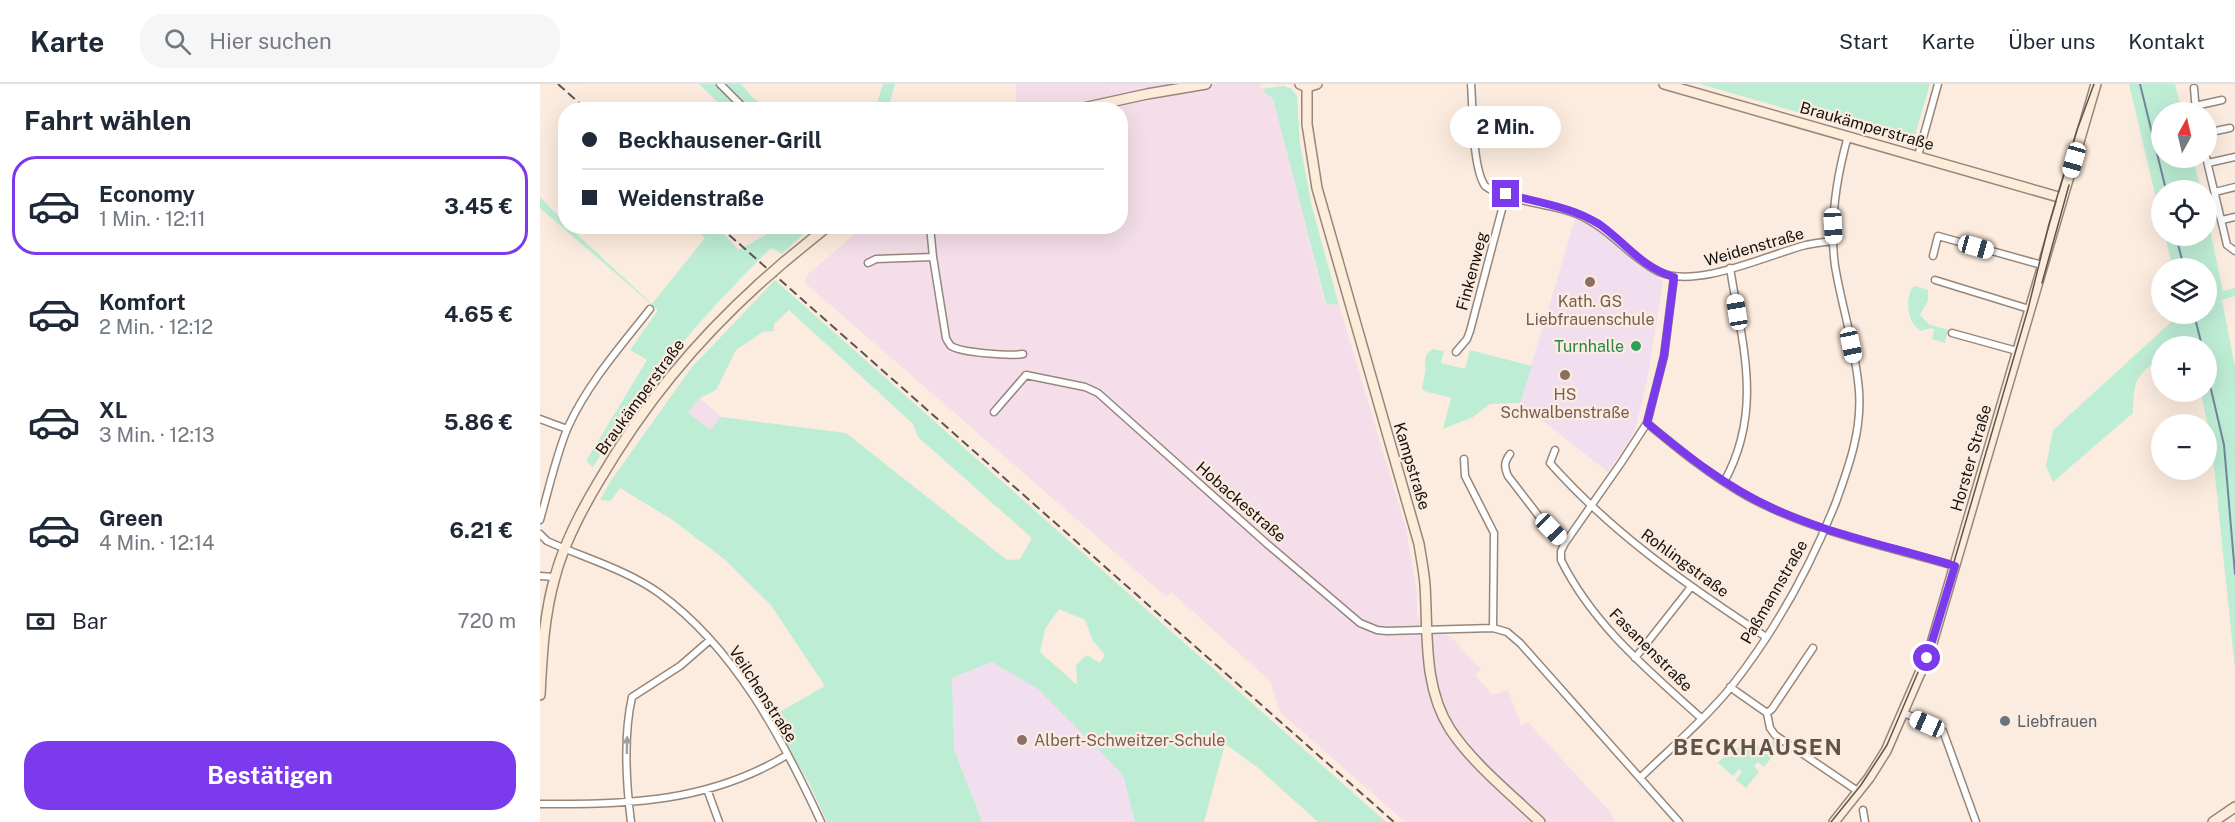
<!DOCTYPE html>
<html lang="de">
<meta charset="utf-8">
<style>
:root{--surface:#fff;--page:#f6f6f7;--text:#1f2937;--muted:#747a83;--line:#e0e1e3;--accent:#7c3aed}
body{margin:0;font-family:"Public Sans",sans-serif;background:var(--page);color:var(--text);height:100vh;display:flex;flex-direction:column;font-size:22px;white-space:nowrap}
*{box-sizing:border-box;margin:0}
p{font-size:20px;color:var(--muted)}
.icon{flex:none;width:33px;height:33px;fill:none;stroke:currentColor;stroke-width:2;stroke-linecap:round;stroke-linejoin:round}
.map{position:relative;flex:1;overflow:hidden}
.side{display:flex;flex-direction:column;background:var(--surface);width:540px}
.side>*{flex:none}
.top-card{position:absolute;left:18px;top:18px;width:570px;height:132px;border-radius:24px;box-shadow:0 6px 24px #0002;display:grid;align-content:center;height:132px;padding:0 24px;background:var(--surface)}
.needle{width:39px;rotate:8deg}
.tools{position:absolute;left:1611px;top:18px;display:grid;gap:12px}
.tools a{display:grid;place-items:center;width:66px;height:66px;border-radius:50%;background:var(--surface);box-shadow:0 6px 24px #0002;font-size:30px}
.end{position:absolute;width:27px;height:27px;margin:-14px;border:8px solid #7c3aed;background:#fff;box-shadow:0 0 0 3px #fff}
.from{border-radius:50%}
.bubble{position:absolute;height:42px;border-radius:21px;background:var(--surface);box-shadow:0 6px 24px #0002;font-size:20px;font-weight:700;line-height:42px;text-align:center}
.car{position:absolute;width:18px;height:36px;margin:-18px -9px;border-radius:8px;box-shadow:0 0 4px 2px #0007;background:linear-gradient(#fff 24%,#345 0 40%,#fff 0 76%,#345 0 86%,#fff 0)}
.top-card b{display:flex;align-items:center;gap:21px;height:57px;font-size:22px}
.top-card b+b{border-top:2px solid var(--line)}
.top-card i{width:15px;height:15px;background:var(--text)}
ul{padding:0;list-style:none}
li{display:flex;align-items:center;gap:18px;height:99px;margin:0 12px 9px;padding:0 12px;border:3px solid transparent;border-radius:24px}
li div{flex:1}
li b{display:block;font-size:22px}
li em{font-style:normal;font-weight:700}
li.active{border-color:var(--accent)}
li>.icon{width:54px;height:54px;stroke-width:1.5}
h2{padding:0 24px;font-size:27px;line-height:72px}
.pay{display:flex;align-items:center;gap:15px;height:66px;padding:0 24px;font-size:22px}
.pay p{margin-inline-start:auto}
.cta{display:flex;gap:12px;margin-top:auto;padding:12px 24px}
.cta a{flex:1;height:69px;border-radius:24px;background:var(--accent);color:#fff;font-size:24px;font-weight:700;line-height:69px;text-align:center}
header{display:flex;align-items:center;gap:36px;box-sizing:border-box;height:84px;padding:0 30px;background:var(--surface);border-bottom:2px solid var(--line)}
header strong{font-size:28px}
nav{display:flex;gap:33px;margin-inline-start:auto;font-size:21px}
.search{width:420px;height:54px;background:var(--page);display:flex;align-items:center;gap:15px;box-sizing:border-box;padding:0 21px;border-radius:24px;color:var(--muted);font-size:22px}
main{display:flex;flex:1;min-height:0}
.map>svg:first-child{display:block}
</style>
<header>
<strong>Karte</strong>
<div class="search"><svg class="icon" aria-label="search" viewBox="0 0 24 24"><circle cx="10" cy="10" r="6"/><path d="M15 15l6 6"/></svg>Hier suchen</div>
<nav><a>Start</a><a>Karte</a><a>Über uns</a><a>Kontakt</a></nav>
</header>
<main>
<section class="side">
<h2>Fahrt wählen</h2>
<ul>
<li class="active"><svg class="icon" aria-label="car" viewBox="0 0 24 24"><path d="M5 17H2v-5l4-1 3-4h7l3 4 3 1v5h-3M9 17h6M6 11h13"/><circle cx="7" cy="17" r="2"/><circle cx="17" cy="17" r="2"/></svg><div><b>Economy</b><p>1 Min. · 12:11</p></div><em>3.45 €</em></li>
<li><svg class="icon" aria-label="car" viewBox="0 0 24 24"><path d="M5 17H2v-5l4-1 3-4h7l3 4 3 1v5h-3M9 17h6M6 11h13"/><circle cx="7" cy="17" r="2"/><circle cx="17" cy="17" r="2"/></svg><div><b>Komfort</b><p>2 Min. · 12:12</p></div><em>4.65 €</em></li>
<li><svg class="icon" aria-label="car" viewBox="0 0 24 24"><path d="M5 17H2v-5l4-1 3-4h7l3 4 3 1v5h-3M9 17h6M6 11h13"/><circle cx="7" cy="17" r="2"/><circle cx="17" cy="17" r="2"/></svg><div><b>XL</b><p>3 Min. · 12:13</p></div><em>5.86 €</em></li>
<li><svg class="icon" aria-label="car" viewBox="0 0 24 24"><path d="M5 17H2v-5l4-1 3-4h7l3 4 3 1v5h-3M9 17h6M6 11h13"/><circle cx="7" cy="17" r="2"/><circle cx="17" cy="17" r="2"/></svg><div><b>Green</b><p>4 Min. · 12:14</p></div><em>6.21 €</em></li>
</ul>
<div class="pay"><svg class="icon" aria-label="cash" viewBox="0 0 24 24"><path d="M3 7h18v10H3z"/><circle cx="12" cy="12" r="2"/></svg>Bar<p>720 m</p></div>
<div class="cta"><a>Bestätigen</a></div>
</section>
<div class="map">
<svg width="1695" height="738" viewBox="0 0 1695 738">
<rect width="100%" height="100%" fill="#fcecdf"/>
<path fill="#f5dee9" d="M476,0H720L721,5L733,15L785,220L799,221L866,444L877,509V533L911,553L941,585L935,591L953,611L968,606L981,641L988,638L1071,729L1074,738H865L740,628L730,597L631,508L626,513L265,199L268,190L323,143L580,142V26L476,25Z
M160,314L181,333L170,347L148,327Z"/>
<path fill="#f1dff0" d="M1035,135L1052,142L1068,153L1100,182L1118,192L1123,199L1107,296L1095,347L1068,388L980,319Z
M452,578L499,606L583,691L595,738H442L414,665L412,594Z"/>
<path fill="#beedd6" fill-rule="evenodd" d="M159,0H201L214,15L231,25H185Z
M343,0H355L348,25H335Z
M1160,0H1390L1372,61Z
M1589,0H1635L1642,28H1622V74H1653L1661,106H1622L1621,136Z
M744,2L752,5L757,12L760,59L772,123L799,221L786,220L733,15L721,5Z
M0,113L25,139L26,142L29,143L112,220L165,154L154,143H177L199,166L239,143H271L242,170L231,164C183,211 138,260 99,315C82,337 68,360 53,383L46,377L107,276L90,266L118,226L0,124Z
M1667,132L1683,207L1695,204V212L1682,216L1695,283V585L1672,363L1661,308H1666V262H1622L1621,274C1594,292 1594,298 1593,329L1513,398L1506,382L1513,346L1640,230H1666V184H1633L1625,152H1666Z
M235,196L846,738H778L717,683L685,660L664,738H595L583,691L499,606L452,578L412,594L414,665L442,738H287L270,701L231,633L285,602L230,520L184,475L131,435L80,404L71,417L60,416L70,398L151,284ZM249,226L373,340L378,353L492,454L480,475L467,476L306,349L181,333L170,346L148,328L160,314L176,306L196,266L223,248L234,247V240ZM519,525L545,536L553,557L565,571L560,579L547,571L536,581L537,601L500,568L505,545Z
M1376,202L1388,206V216L1380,231L1389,240L1408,246L1405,259L1392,255L1394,246L1392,244L1381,247C1367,239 1365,217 1372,204Z
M893,265L904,267L901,279L925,285L930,266L992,282L980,319L950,320L933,333L903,345L911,314L884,307L882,305C883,299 884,294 885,289C887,279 881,271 893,265Z
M1236,655L1245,661L1224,666L1225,670L1232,669V673L1224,683L1218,678L1214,682L1219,688L1206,704L1196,696L1202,688L1199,685L1193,692L1178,679L1186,670L1190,673L1193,670L1189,667L1193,664L1227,662L1233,661L1232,656Z"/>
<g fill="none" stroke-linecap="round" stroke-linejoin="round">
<path stroke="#71879d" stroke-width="2" d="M1600,0L1626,106
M1636,152L1644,184
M1654,230L1662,262
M1666,284L1684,361L1695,490"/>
<defs>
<path id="street" d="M180,0L206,26
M931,0C933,24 932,83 945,102C967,118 1011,119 1037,130C1070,144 1089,173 1119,188C1157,205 1227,171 1266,161C1275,159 1284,158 1293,157
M1654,4L1656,28
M1655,22L1682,16
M1666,49L1690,44
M1378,72L1398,0
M1666,73L1687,161L1695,167
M1668,79L1695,73
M1675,108L1695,103
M1682,136L1695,133
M390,142L393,173L406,254C406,255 410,261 411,262C422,269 470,272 483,270
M1393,172L1398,152L1502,181
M328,179L336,175L393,173
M1134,193L1124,272L1107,339L1081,379L1025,459L1021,467V476C1053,541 1109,587 1161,634
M1395,196L1489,225
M1412,249L1477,267
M916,268L927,255L930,247L966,110
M454,328L486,291L545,303L558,309L726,459L820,539L837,546L847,547L953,544L967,548L980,559L1139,738
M0,335L27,345
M1107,339C1138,365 1171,392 1207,412C1271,447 1346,462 1415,482
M1015,366L1010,379C1073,450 1147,501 1226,553
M970,370C964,378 964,383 968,392L998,431L1025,459
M924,375L925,392L954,449L953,544
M1184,398C1224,326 1202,260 1190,184
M0,436C8,408 17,368 28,343C48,299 81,262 110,225
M0,450L7,457C44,474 85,485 119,509C195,564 242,654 281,738
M0,492L14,493
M1095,574L1151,503
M1190,603L1227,629L1232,625L1273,564
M1227,629L1230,644L1235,651L1319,708
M1364,629L1403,647L1436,738
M1101,693C1131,664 1164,636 1191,603C1235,547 1270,484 1296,418C1309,382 1322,346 1319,307C1316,265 1302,224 1295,182C1289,138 1296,95 1308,52
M167,705L179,738
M0,720C87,721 170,718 247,671
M1323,726L1325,738
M91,738C86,698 83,653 92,613L140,582L170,556"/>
<path id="secondary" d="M760,0L767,3L777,0
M1124,0L1522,114
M767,3V40L777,104L879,460C881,473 884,487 885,501C888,549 883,603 910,645C932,679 971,710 1000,738
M534,26L607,10L666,0
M244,178L288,142
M0,611C2,571 4,531 15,493C24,459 41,427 59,397C104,320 154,259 220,199
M1294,738L1329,694L1346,667L1390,566L1556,0
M1673,738L1695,723"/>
</defs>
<use href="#street" stroke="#96877c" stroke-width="9"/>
<use href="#secondary" stroke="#96877c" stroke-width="12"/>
<use href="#street" stroke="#fff" stroke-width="6"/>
<use href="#secondary" stroke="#fcecd9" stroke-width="9"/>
<path stroke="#5d554d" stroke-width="1.5" d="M1502,199L1529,101
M1291,738L1321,701L1347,661L1390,560L1488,225L1509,140L1537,46L1554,0"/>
<path stroke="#5d554d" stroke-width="2" stroke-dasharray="9 4.5" stroke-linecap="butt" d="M18,0L47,26
M179,142L854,738"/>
<defs>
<path id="secondary-bridge" d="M220,199L244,178"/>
</defs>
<use href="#secondary-bridge" stroke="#96877c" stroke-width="12" stroke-linecap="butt"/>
<use href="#secondary-bridge" stroke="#fcecd9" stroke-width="9"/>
</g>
<defs><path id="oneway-solid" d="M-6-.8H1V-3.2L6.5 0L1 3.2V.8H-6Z" transform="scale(1.5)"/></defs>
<use fill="#a2a09e" href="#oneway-solid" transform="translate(87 661) rotate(-89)"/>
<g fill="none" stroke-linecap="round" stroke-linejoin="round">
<path stroke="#7c3aed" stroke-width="8" d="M966,110C996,118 1032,123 1059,140C1085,158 1102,184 1134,193L1124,272L1107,339C1146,371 1186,403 1232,424C1290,451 1354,463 1415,482L1387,574"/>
</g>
<g fill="#8d6e63" stroke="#fcecdf" stroke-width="2">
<circle cx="1050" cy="198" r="6"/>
<circle cx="1025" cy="291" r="6"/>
<circle cx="482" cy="656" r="6"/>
</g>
<circle fill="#2e9e5b" stroke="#fcecdf" stroke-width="2" cx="1096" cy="262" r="6"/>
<circle fill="#6b7280" stroke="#fcecdf" stroke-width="2" cx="1465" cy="637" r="6"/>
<g text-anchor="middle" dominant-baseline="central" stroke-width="4.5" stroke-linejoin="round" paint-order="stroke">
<g font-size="16" fill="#17120d" stroke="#fcecdf">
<text transform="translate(1327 42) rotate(16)">Braukämperstraße</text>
<text transform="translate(1214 163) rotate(-16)">Weidenstraße</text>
<text transform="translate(932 187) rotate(-75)">Finkenweg</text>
<text transform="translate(100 313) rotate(-54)">Braukämperstraße</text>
<text transform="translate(1431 374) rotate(-74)">Horster Straße</text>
<text transform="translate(872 382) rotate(73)">Kampstraße</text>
<text transform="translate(701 418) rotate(41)">Hobackestraße</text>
<text transform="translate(1145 479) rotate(36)">Rohlingstraße</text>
<text transform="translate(1234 508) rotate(-60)">Paßmannstraße</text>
<text transform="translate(1111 566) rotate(45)">Fasanenstraße</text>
<text transform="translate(223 610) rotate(57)">Veilchenstraße</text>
</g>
<g font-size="16" fill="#785e54" stroke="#fcecdf">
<text x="1050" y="217">Kath. GS<tspan x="1050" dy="18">Liebfrauenschule</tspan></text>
<text x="1025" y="310">HS<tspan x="1025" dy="18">Schwalbenstraße</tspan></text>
<text x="494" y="656" text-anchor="start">Albert-Schweitzer-Schule</text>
</g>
<g font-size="16" fill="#27864d" stroke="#fcecdf" text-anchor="end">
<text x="1084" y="262">Turnhalle</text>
</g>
<g font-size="16" fill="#5b616d" stroke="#fcecdf" text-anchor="start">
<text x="1477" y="637">Liebfrauen</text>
</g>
<g font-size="22" font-weight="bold" letter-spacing="1.5" fill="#605348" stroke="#fcecdf">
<text x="1218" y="663">BECKHAUSEN</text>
</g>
</g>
</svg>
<div class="tools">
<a><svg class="needle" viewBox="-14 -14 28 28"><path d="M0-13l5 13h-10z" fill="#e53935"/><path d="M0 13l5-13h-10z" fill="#747a83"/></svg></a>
<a><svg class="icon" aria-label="locate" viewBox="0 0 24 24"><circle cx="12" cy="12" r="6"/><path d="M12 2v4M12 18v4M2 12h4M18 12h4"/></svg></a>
<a><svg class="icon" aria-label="layers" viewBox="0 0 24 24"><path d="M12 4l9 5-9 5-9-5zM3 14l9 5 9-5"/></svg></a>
<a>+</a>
<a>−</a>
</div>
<i class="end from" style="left:1387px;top:574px"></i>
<i class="end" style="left:966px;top:110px"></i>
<div class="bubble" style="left:910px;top:22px;width:111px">2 Min.</div>
<i class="car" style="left:1534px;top:76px;rotate:196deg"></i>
<i class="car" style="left:1293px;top:142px;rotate:177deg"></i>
<i class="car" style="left:1436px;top:163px;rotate:106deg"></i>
<i class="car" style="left:1197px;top:228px;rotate:351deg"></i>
<i class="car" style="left:1311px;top:261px;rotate:168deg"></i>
<i class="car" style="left:1011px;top:445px;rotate:136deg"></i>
<i class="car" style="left:1387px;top:640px;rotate:294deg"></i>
<div class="top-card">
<b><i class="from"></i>Beckhausener-Grill</b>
<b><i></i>Weidenstraße</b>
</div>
</div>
</main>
